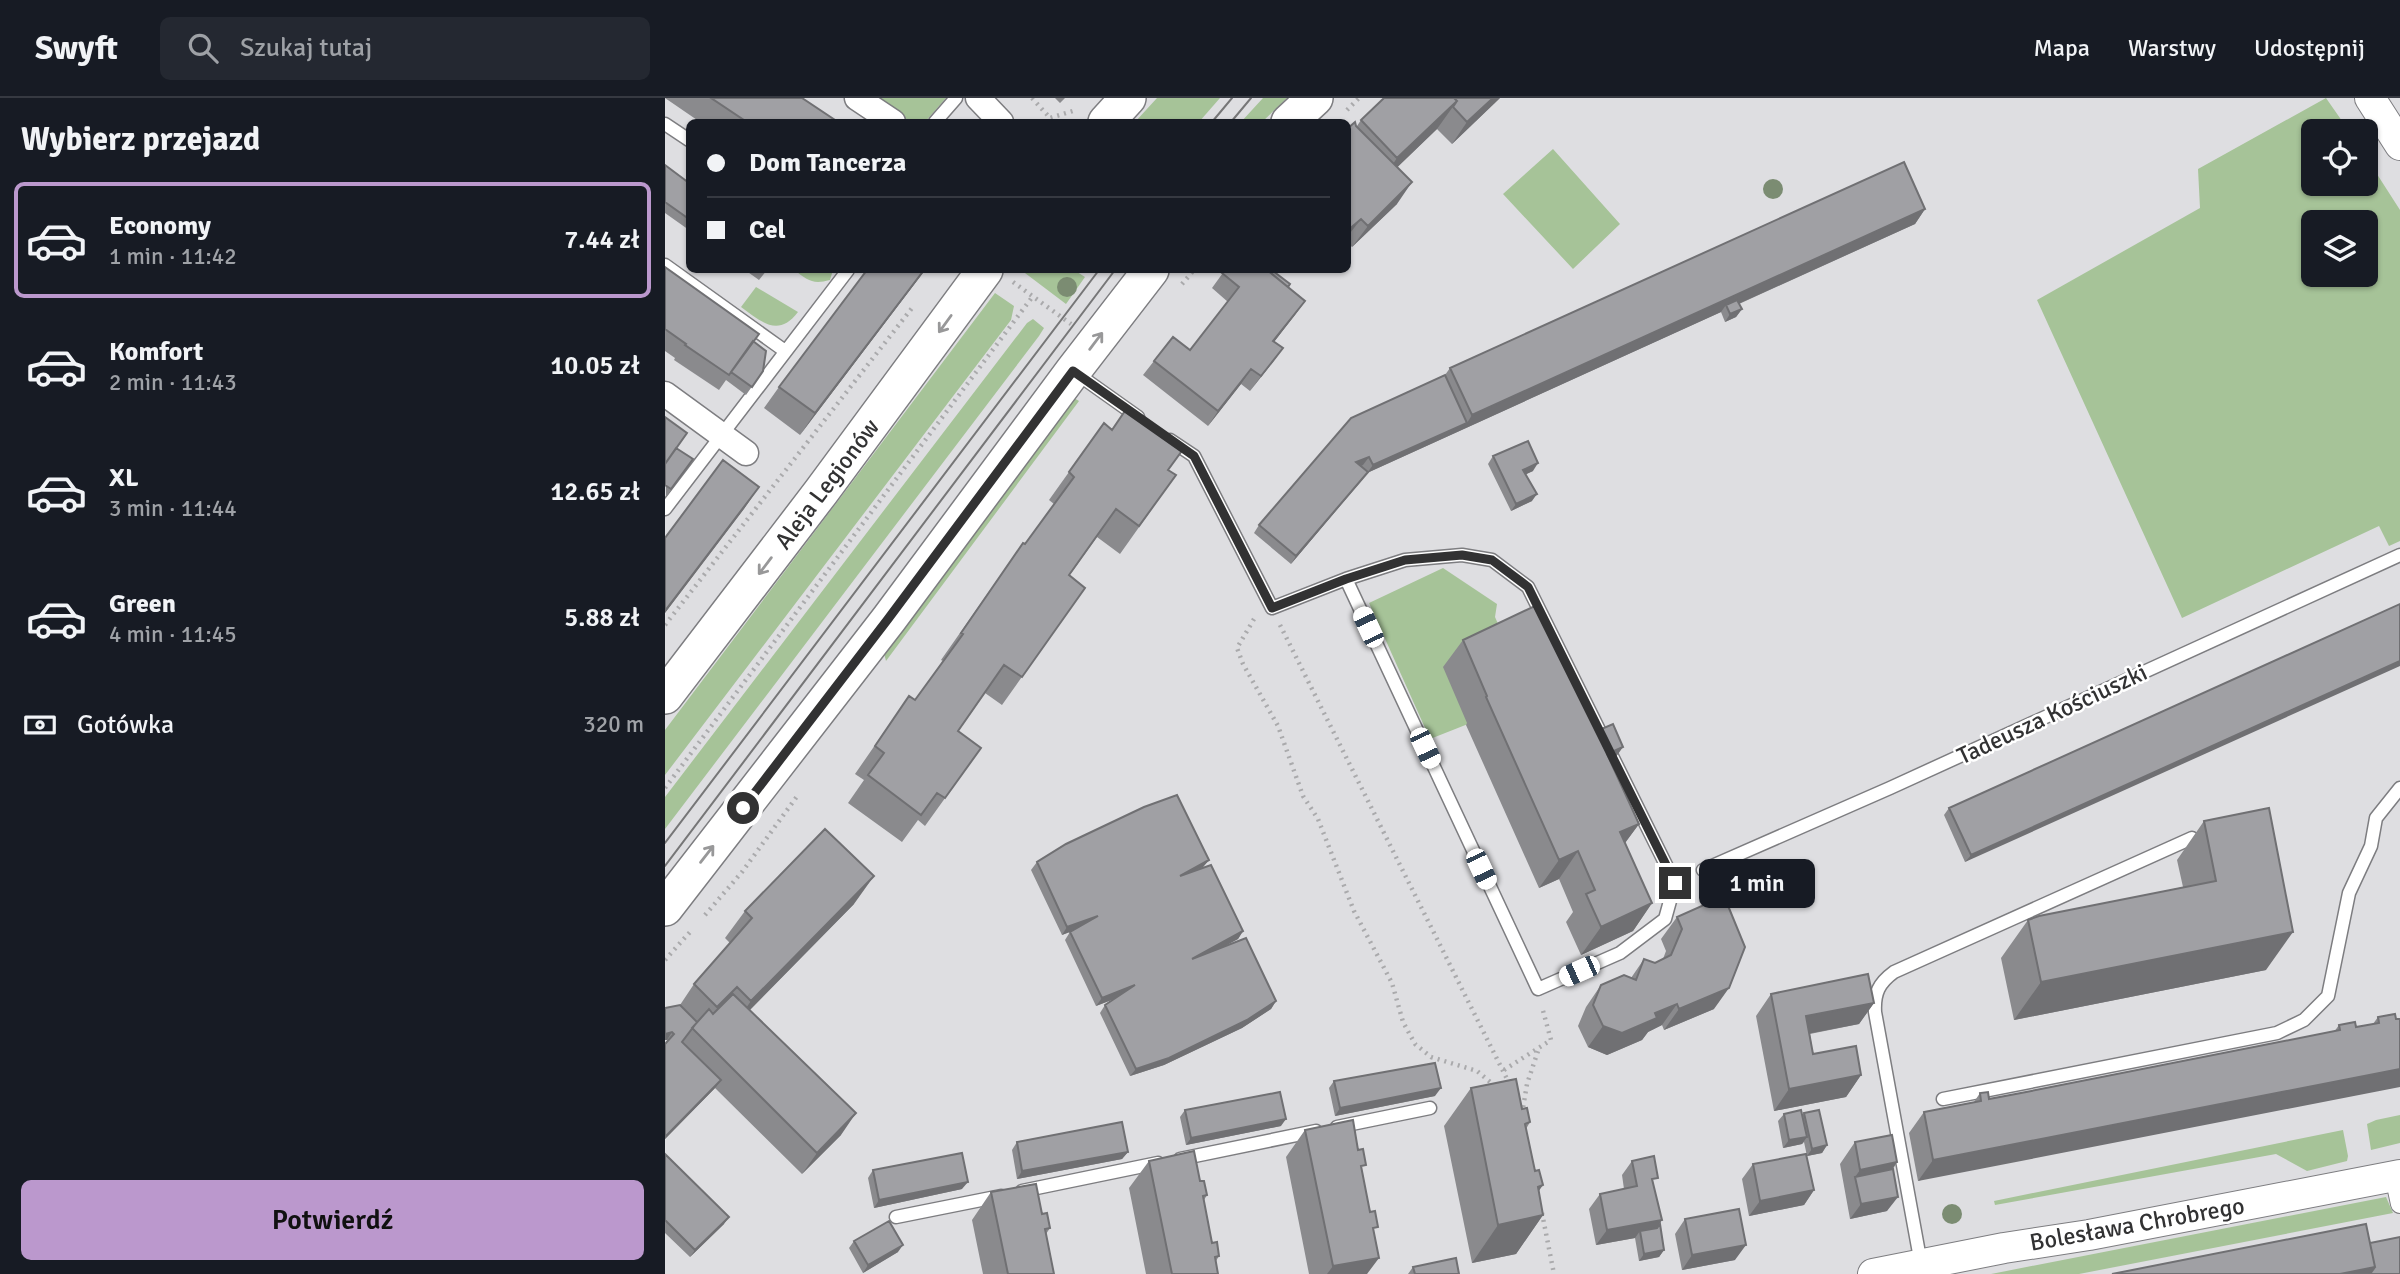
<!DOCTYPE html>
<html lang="pl">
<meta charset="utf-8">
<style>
:root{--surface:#171b24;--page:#242831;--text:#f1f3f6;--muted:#9ea1a6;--line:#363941;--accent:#bb98cd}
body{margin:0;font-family:Signika,sans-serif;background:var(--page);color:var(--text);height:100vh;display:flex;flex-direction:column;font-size:26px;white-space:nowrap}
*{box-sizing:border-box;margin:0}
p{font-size:23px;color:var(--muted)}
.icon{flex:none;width:38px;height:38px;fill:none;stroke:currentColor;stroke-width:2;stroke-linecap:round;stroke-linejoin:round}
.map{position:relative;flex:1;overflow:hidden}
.sheet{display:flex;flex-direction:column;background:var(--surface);width:665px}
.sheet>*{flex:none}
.top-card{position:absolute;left:21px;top:21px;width:665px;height:154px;border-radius:10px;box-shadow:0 2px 5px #0004;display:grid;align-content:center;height:154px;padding:0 21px;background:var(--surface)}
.fabs{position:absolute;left:1636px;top:21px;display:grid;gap:14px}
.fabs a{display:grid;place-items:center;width:77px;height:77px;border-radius:10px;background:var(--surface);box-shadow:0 2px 5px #0004;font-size:35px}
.end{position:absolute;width:32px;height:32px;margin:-16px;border:9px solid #323233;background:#fff;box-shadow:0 0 0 4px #fff}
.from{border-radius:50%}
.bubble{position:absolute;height:49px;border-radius:10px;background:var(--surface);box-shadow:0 2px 5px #0004;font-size:23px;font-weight:600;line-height:49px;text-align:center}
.car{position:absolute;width:21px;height:42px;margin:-21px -10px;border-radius:9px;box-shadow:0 0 5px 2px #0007;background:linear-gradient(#fff 24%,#345 0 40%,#fff 0 76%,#345 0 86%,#fff 0)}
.top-card b{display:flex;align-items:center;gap:24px;height:66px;font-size:26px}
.top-card b+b{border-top:2px solid var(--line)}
.top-card i{width:18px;height:18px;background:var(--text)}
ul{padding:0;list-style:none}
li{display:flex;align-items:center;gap:21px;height:116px;margin:0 14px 10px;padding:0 7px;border:4px solid transparent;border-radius:10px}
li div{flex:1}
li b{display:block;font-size:26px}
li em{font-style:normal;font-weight:600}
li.current{border-color:var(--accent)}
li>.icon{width:63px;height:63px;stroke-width:1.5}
h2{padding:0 21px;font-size:32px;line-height:84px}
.pay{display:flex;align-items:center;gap:18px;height:77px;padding:0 21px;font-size:26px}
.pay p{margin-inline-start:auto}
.cta{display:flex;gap:14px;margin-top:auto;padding:14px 21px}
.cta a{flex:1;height:80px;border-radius:10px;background:var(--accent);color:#111;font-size:28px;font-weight:600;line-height:80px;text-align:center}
header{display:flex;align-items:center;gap:42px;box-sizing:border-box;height:98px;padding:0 35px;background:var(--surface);border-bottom:2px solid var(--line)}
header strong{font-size:33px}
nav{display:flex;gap:38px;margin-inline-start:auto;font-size:24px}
.search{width:490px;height:63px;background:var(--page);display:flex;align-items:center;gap:18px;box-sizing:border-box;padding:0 24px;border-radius:10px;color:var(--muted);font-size:26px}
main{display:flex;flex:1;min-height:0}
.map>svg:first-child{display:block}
</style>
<header>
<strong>Swyft</strong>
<div class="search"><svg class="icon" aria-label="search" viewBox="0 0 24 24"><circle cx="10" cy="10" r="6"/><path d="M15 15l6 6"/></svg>Szukaj tutaj</div>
<nav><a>Mapa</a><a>Warstwy</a><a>Udostępnij</a></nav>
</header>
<main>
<section class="sheet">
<h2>Wybierz przejazd</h2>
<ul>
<li class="current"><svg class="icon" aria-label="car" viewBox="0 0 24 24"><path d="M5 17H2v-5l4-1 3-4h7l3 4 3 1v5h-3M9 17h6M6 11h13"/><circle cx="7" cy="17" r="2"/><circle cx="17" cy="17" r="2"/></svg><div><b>Economy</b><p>1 min · 11:42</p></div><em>7.44 zł</em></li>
<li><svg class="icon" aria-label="car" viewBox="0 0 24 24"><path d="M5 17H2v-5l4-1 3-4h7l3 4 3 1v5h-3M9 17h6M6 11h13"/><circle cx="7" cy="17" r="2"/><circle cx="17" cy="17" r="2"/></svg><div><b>Komfort</b><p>2 min · 11:43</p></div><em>10.05 zł</em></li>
<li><svg class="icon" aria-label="car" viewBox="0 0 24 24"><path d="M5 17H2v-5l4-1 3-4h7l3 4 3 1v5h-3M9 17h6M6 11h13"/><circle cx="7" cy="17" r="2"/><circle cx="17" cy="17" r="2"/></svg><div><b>XL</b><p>3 min · 11:44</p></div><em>12.65 zł</em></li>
<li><svg class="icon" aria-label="car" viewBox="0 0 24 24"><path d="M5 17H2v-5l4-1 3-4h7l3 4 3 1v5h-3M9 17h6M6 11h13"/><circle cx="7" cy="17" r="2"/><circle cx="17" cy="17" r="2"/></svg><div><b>Green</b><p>4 min · 11:45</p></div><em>5.88 zł</em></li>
</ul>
<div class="pay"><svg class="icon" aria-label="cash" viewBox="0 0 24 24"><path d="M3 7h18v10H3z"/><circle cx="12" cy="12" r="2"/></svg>Gotówka<p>320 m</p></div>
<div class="cta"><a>Potwierdź</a></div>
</section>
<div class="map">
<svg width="1735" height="1176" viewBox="0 0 1735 1176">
<rect width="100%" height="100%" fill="#dedee1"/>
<path fill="#a6c398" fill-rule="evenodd" d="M209,0H281L260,24H246Z
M492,0H555L534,24H470Z
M598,0H622L597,24H576Z
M1661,0L1684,33H1648V86H1701V59L1735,112V443L1724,448L1714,428L1517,520L1372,202L1535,110L1533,71ZM1648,124H1701V177H1648Z
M888,51L955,126L908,171L838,96Z
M129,172H168L165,182C147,187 143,182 129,172Z
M356,172H409L420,179L401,206Z
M91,189L133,214C113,240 97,224 76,209Z
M330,195L349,208L346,222L0,677V632Z
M368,221L379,230L374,238L0,731V699L362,225Z
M409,300L414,303L221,563L218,551Z
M778,470L832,506L830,519L837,535L803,626L765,641L704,505Z
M1735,1017V1045L1706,1052L1702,1026L1711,1022Z
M1678,1032L1683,1058L1682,1063L1642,1073L1611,1056L1330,1107L1329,1103Z
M1721,1099L1728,1115L1414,1176H1326Z"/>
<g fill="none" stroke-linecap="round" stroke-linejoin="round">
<defs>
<path id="service" d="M270,24L291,0
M0,26L24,42
M0,167L120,253
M411,275L473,319
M505,342L529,358L607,510L681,481L740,462L797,457L827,462L863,489L1010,785L1000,821L955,855L873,891L681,481
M0,411L183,172
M1038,772L1225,690L1735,457
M1278,1001L1612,935L1639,922L1663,898L1684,795L1706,748L1711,720L1735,690
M672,1029L765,1010
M515,1061L651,1033
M357,1093L493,1065
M231,1119L336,1098
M1256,1166L1210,914C1209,895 1214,885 1229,874L1527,740"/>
<path id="pedestrian" d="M1729,1078L1735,1106"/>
<path id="minor" d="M192,0L228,24
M313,0L336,24
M0,296L81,355"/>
<path id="tertiary" d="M1705,0L1735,47
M1208,1176L1339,1150L1424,1137L1735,1077"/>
<path id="secondary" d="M441,24L463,0
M624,24L650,0
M0,598L156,394L320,172
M0,810L224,521L408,273L486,172"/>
</defs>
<use href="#service" stroke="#7d7d80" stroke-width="15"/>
<use href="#pedestrian" stroke="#7d7d80" stroke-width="20"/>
<use href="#minor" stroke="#7d7d80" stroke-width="27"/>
<use href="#tertiary" stroke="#7d7d80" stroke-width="32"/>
<use href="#secondary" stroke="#7d7d80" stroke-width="38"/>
<path stroke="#aaaaac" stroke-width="4.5" stroke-dasharray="2 5" stroke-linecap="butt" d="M367,0L385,20
M682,12L694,0
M380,24L385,20L411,12
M348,184L406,226
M517,186L529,172
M589,521L572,550L578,566L613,628L638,698L653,721L689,813L727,885L738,924L750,946L766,959L812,973L830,988
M0,527L247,210
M615,527L844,985
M0,690L368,198
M40,817L77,774L133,697
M0,862L25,834
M839,972L886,942L877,909
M857,1016L862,986L874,950
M877,1115L889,1176"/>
<use href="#service" stroke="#fff" stroke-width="12"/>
<use href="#pedestrian" stroke="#fff" stroke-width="18"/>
<use href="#minor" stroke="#fff" stroke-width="24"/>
<use href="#tertiary" stroke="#fff" stroke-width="30"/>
<use href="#secondary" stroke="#fff" stroke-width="35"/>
<path stroke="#767677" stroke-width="2" d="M547,24L567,0
M566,24L586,0
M0,745L434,172
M0,768L450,172"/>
</g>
<g fill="#7b8c72">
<circle cx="1108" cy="91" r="10"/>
<circle cx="402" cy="189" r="10"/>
<circle cx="1287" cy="1116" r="10"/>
</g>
<path fill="#8a8a8d" d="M0,0H137L173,24H35Z
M390,0H400L395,5Z
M835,0L787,46L772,31L732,69V106L687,149L682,144V31L692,28L696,22Z
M0,67L24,85V132L0,115Z
M1260,111L1250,126L1074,206L1077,211L1071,219L1060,224L1056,214L702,375L626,466L589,435L594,427L780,277L785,270Z
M0,169L88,243L98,273L81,297L61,282L54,292L9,262L10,260L0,253Z
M80,172H102L94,182Z
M260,172L135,337L99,310L114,289Z
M560,172L623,189L640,203L609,244L618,250L607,265L585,293L576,286L543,328L478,277L489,263L525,252L563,204L547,190Z
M0,319L5,359L28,361L1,399Z
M439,325L511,377L455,456L432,439L404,478L420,490L337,607L320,595L293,633L316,650L260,728L253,722L237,744L183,705L199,682L190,676L244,598L250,602L278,563L276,562L358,445L360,446L389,406L384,402Z
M828,358L868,373L861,376L867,403L846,413L823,366Z
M1735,506L1300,764L1279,717L1284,710Z
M798,542L946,665L974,726L960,745L987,805L968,833L916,857L901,824L908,814L894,781L874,790L801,627L802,625L778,569Z
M1539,723L1601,872L1349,922L1336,860L1363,822L1518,789L1512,762Z
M544,762L538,769L578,833L573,841L558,849L611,903L606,911L577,930L499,967L465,978L435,915L440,907L451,900L431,908L400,842L405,834L407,833L397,837L366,772L372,764Z
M189,806L85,912L176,1037L137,1076L50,990L0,1041L3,943L2,942H0V910L15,907L29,886L65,845L60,840L80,813Z
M1012,819L1049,911L999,932L997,927L983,934L977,942L942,957L923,949L913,928L921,909L936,887L966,880L979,861L990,865L998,861L1001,853L996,841Z
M1106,896L1209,905L1194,926L1145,936L1148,956L1196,977L1181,999L1109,1013L1091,918Z
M1713,919L1731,921L1253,1083L1244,1035L1259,1014L1309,1004L1315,995L1324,1001L1669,934L1674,927L1691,929L1708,926Z
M669,983L770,998L670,1018L664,990Z
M806,990L857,1011L865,1024L861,1031L878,1117L851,1156L807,1165L779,1028Z
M520,1012L616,1028L521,1047L515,1019Z
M1139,1015L1162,1047L1157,1055L1142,1058L1139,1044L1137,1046L1118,1050L1113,1023L1119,1016L1137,1018Z
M640,1032L697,1072L709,1134L702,1176H644L621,1059Z
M352,1044L463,1054L457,1061L352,1081L347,1052Z
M1190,1044L1232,1064L1228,1071L1222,1113L1185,1121L1175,1066Z
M0,1056L59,1126L25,1159L0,1135Z
M484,1063L535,1083L542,1097L539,1102L547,1145L554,1158L551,1163L553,1176H481L464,1090Z
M967,1063L988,1086L999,1152L994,1159L974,1163L970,1140L931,1147L924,1111L935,1096L959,1091L957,1077Z
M1088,1066L1149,1092L1139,1107L1084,1118L1077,1081Z
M208,1072L297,1091L209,1110L203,1080Z
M326,1094L377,1116L385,1130L381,1136L389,1176H318L307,1122Z
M1020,1121L1070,1162L1017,1172L1010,1136Z
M189,1143L233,1154L198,1175L184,1150Z
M748,1169L794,1176H743Z"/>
<path fill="#707073" d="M828,0H835L787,46L802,24Z
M792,3L772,31L713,88L732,60Z
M747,84L732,106L687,149L703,128Z
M1260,111L1250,126L1062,211L1061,207L1056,214L702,375L708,367L802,325L807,317Z
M696,121L682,139V133Z
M259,172H260L135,337L150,315Z
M640,203L630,217L598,258L608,243Z
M1077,211L1071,219L1060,224L1065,216Z
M618,250L607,265L585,293L596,278Z
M586,271L576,286L543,328L553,313Z
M704,359L698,367L686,372L691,364Z
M873,365L868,373L853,380L858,372Z
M703,374L697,382L626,466L631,458Z
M94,389L79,411L0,515V513Z
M872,396L867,403L846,413L851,406Z
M1735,563V568L1300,764L1306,757Z
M958,649L939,676L942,656Z
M974,726L954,753L955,734Z
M913,753L894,781L874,790L894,762Z
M544,762L538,769L515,778Z
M209,778L189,806L66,931L86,903Z
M987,805L968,833L916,857L936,829Z
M433,818L428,825L397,837L402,829Z
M578,833L573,841L522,868L527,861Z
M1628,834L1601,872L1349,922L1376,884Z
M470,887L465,895L431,908L437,900Z
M1064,890L1049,911L999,932L1014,911Z
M611,903L606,911L577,930L499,967L465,978L471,971Z
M1209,905L1194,926L1126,939L1141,918Z
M1012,906L997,927L983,934L977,942L942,957L923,949L938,928L990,915Z
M7,934L2,942H0V936Z
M1735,971V989L1253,1083L1268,1062Z
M1196,977L1181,999L1109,1013L1124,991Z
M56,982L51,989L0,1041V1039Z
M776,990L770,998L670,1018L675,1010Z
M191,1015L176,1037L137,1076L152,1055Z
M621,1021L616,1028L521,1047L526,1040Z
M1142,1039L1137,1046L1118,1050L1124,1042Z
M1162,1047L1157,1055L1142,1058L1147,1051Z
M463,1054L457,1061L352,1081L357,1073Z
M1232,1064L1217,1086L1190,1079L1195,1072Z
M303,1084L297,1091L209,1110L214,1102Z
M878,1087L853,1123L878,1117L851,1156L807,1165L833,1127L873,1089Z
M1149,1092L1139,1107L1084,1118L1095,1103Z
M1233,1099L1222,1113L1185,1121L1196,1106Z
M64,1119L59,1126L25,1159L30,1152Z
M997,1122L987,1137L975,1133L970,1140L931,1147L942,1132Z
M238,1147L233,1154L198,1175L203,1167Z
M1081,1147L1070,1162L1017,1172L1027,1157Z
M999,1152L994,1159L974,1163L979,1156Z
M714,1160L702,1176H662L668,1168Z
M1710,1169L1705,1176H1675Z"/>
<path fill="#a0a0a4" stroke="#707073" stroke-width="2" d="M46,0H137L173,24H82Z
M719,0H789L792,3L732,60L696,22Z
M789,0H828L802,24L788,9L792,3Z
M690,24L691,28L747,84L703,128L696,121L682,133V31Z
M1239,64L1260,111L807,317L785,270Z
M0,67L24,85V121L0,104Z
M0,169L94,236L64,277L20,247L21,246L0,231Z
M202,172H259L150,315L114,289Z
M560,172H602L640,203L608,243L618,250L596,278L586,271L553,313L489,263L508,239L525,252L574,189L557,175Z
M608,173L625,186L623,189L606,175Z
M1072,202L1077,211L1065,216L1061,207Z
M88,243L101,253L98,273L87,289L66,274Z
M780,277L802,325L708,367L704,359L691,364L703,374L631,458L594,427L686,320Z
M462,310L519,350L503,372L511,377L474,428L451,411L404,477L420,490L357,579L339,567L293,633L316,650L280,700L272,695L256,717L203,677L219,655L210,648L244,598L250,602L298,536L296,535L358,445L360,446L409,379L404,374L439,325L447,332Z
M0,319L22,335L0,366Z
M863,343L873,365L858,372L872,396L851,406L828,358Z
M11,350L28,361L6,391L0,387V366Z
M58,362L94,389L0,513V440Z
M1735,506V563L1306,757L1284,710Z
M872,507L932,633L948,626L958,649L942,656L974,726L955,734L987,805L936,829L921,796L930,792L913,753L894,762L821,599L822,598L798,542Z
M512,697L544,762L515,778L546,767L578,833L527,861L581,840L611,903L582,922L504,960L471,971L440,907L470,887L437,900L405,834L433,818L402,829L372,764L401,746L479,709Z
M1604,710L1628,834L1376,884L1363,822L1374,818L1551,783L1539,723Z
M160,731L209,778L86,903L72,889L52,909L29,886L87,820L80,813Z
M1059,798L1080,849L1064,890L1014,911L1012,906L990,915L992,920L957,935L938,928L928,907L936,887L959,877L971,882L979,861L990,865L1006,857L1017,831L1012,819Z
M1203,876L1209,905L1141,918L1148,956L1191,948L1196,977L1124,991L1106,896Z
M68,896L191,1015L152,1055L27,930L44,911L48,916Z
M15,907L32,924L17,944L56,982L0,1039V946L9,936L7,934L0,936V910Z
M1730,916L1731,921H1735V971L1268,1062L1259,1014L1316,1003L1315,995L1323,994L1324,1001L1356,995L1675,932L1674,927L1690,924L1691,929L1714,925L1713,919Z
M770,965L776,990L675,1010L669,983Z
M851,981L857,1011L862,1010L865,1024L860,1026L870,1073L874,1072L878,1087L873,1089L878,1117L833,1127L806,990Z
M615,994L621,1021L526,1040L520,1012Z
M1136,1012L1142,1039L1124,1042L1119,1016Z
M1154,1012L1162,1047L1147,1051L1139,1015Z
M688,1022L693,1052L698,1051L701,1067L696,1068L705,1114L710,1113L713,1129L708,1130L714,1160L668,1168L640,1032Z
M457,1024L463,1054L357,1073L352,1044Z
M1227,1037L1232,1064L1195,1072L1190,1044Z
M529,1053L535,1083H539L542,1097L538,1098L547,1145L552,1144L554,1158L550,1159L553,1176H507L484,1063Z
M297,1055L303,1084L214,1102L208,1072Z
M0,1056L64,1119L30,1152L0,1122Z
M1141,1056L1149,1092L1095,1103L1088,1066Z
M989,1058L993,1080L987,1081L997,1122L942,1132L935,1096L972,1088L967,1063Z
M1228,1071L1233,1099L1196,1106L1190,1079Z
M371,1086L377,1116L382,1115L385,1130L380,1131L389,1176H343L326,1094Z
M1074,1111L1081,1147L1027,1157L1020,1121Z
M224,1123L238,1147L203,1167L189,1143Z
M995,1126L999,1152L979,1156L975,1133L992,1130Z
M1701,1126L1710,1169L1675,1176H1447Z
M1735,1139V1176H1705L1710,1169L1705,1145Z
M791,1160L794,1176H750L748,1169Z"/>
<defs><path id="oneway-shaft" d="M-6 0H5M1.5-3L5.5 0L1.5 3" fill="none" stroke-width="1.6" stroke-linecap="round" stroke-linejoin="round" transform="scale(1.75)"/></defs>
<g stroke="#989899">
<use href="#oneway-shaft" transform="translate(280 226) rotate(126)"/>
<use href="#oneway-shaft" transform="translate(431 243) rotate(-53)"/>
<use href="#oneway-shaft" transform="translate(100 468) rotate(127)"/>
<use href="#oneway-shaft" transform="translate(42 756) rotate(-52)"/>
</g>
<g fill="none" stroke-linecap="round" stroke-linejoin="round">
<path stroke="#323233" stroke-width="9" d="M78,710L223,521L408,273L529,358L607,510L681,481L740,462L797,457L827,462L863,489L1010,785"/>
</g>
<g text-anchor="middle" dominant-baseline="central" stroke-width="5" stroke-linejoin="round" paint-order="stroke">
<g font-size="24" fill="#323233" stroke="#fff">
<text transform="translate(162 386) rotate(-53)">Aleja Legionów</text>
<text transform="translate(1387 616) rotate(-25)">Tadeusza Kościuszki</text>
<text transform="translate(1472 1126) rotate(-10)">Bolesława Chrobrego</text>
</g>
</g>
</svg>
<div class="fabs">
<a><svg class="icon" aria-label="locate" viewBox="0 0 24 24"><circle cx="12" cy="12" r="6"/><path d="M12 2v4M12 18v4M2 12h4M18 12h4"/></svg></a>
<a><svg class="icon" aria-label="layers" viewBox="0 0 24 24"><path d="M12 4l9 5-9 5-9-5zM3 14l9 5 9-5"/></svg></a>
</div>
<i class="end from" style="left:78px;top:710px"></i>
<i class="end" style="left:1010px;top:785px"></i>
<div class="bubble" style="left:1034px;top:761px;width:116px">1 min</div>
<i class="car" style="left:703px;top:529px;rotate:335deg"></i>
<i class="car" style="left:760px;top:650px;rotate:155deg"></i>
<i class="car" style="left:816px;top:771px;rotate:155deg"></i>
<i class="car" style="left:914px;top:873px;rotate:246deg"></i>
<div class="top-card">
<b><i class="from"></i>Dom Tancerza</b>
<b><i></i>Cel</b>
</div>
</div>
</main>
